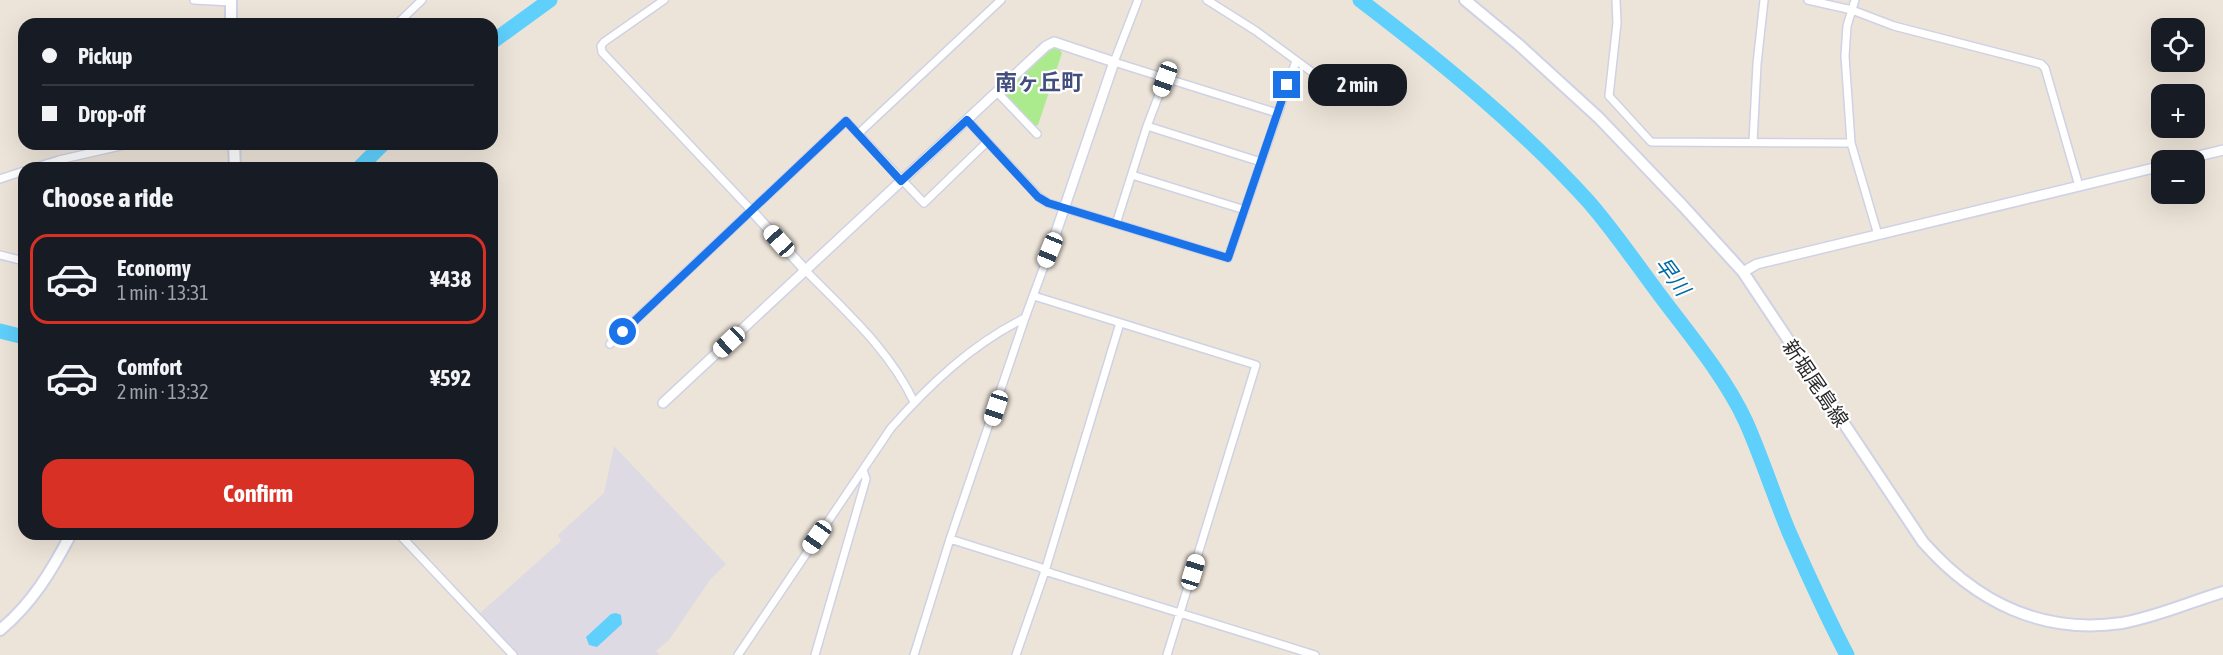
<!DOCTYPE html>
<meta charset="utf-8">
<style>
:root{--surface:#171b24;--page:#242831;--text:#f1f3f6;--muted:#9ea1a6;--line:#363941;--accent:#d93025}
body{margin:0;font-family:"Asap Condensed","Noto Sans JP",sans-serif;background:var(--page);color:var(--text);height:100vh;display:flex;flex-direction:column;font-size:22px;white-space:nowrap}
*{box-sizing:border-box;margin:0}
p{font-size:20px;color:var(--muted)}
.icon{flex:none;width:33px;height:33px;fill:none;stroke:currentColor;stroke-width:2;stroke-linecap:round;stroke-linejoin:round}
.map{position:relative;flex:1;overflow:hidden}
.side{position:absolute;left:18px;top:162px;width:480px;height:378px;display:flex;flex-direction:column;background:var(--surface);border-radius:18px;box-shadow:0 6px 24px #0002}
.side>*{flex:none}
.banner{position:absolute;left:18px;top:18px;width:480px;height:132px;border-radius:18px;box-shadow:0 6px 24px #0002;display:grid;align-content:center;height:132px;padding:0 24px;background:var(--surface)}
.buttons{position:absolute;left:2151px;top:18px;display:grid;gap:12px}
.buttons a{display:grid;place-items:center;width:54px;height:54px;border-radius:12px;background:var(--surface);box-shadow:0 6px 24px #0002;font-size:30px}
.end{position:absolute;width:27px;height:27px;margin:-14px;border:8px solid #1a73e8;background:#fff;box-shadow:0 0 0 3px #fff}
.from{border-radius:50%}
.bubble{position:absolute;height:42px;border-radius:18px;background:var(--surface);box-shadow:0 6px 24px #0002;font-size:20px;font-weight:700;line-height:42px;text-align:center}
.car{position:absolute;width:18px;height:36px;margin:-18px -9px;border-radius:8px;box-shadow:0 0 4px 2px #0007;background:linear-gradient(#fff 24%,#345 0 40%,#fff 0 76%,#345 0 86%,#fff 0)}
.banner b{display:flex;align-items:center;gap:21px;height:57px;font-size:22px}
.banner b+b{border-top:2px solid var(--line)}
.banner i{width:15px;height:15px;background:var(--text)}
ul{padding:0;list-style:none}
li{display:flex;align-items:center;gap:18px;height:90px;margin:0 12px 9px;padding:0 12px;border:3px solid transparent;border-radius:18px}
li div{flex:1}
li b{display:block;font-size:22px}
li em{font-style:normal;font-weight:700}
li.on{border-color:var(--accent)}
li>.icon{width:54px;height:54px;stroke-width:1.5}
h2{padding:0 24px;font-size:27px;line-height:72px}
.cta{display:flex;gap:12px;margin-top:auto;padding:12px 24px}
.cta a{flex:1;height:69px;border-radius:18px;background:var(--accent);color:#fff;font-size:24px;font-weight:700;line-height:69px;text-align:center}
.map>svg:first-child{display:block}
</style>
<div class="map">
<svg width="2223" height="655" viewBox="0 0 2223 655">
<rect width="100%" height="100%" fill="#ede4d9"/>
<path fill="#dddae4" d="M614,446L726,564L710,580L669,640L656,651L659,655H518L479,614L561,541L558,535L604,493Z"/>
<path fill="#acea8e" d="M1053,48L1060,50L1062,53L1038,125L1033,127L1004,95V92Z"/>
<path fill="#5fd0fc" d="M616,613L621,615L622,624L597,647L589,645L586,637L611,614Z"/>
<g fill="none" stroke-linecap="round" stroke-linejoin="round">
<path stroke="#5fd0fc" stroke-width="15" d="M1360,0C1439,60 1521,127 1588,201C1616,233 1639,268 1665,302C1694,340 1726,379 1746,422C1762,458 1774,496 1789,532C1807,573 1826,615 1847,655
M492,42L550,0
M359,168L383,144
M0,331L24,337"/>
<defs>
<path id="minor" d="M194,0L231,2
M664,0L604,42L601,46L602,52L752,211
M1138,0L1114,62L1277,113
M1207,0L1256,31L1312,72
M1616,0L1617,23L1609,96L1651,142L1851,143
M1808,0L1852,10L1894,26L2041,64L2045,68L2079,186
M1855,0L1847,26L1845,56L1851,143L1878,235
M397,24L422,0
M997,92L1037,134
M967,120L1039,197L1048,203L1228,258L1296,61
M1147,126L1261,162
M858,134L1001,0
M1753,142L1757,64L1764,0
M33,168L59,160L129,144
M1132,175L1245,210
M0,179L24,171
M1116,224L1147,126L1165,79
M0,255L24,261
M806,271C846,312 889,349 914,402
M1034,296L1256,365L1167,655
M610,344L846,121L924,203L987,142
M399,534L513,655
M950,539L1039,567L1051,573L1315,655
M738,655L891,428C929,385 972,344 1025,318
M815,655L866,479L863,470
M914,655L950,539L1025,318L1050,250
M1016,655L1045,571L1120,323"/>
<path id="tertiary" d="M2182,160L2223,150
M752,211L806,271
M1743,272L1757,264L2162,166
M663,403L1046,46L1054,42L1114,62L1050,250"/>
<path id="secondary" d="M231,0V24
M1465,0L1518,44L1599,118L1683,206L1743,272L1923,542C1975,601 2041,635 2122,623C2156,617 2190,602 2223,592
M234,144L235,168
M0,630C32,604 52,570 71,534"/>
</defs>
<use href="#minor" stroke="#ced2e4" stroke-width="10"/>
<use href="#tertiary" stroke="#ced2e4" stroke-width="12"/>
<use href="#secondary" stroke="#ced2e4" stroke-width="14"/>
<use href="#minor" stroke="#fff" stroke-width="7"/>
<use href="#tertiary" stroke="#fff" stroke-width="9"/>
<use href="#secondary" stroke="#fff" stroke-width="10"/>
</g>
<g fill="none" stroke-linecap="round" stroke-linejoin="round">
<path stroke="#1a73e8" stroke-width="8" d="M623,332L846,121L901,181L967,120L1038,197L1048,203L1228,258L1287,85"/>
</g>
<g text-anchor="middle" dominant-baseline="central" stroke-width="4.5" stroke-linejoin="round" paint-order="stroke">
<g font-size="20" fill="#292929" stroke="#fff">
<text transform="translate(1816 383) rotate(56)">新堀尾島線</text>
</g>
<g font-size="21" font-style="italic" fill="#006aa6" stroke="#fff">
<text transform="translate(1673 276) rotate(53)">早川</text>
</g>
<g font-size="22" font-weight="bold" fill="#444e7e" stroke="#fff">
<text x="1039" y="82">南ヶ丘町</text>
</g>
</g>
</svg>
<div class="buttons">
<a><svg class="icon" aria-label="locate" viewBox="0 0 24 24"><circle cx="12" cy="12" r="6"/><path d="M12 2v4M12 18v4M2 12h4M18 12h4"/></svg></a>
<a>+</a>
<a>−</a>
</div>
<i class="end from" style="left:623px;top:332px"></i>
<i class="end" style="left:1287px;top:85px"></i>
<div class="bubble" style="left:1308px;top:64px;width:99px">2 min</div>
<i class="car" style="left:1165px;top:79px;rotate:200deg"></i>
<i class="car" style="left:779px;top:241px;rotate:318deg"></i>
<i class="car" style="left:1050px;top:250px;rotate:202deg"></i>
<i class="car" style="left:729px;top:342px;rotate:227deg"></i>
<i class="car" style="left:996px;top:408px;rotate:198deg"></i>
<i class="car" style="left:817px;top:537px;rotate:215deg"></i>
<i class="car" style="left:1193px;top:572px;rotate:17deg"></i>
<div class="banner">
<b><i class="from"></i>Pickup</b>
<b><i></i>Drop-off</b>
</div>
<section class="side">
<h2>Choose a ride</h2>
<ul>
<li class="on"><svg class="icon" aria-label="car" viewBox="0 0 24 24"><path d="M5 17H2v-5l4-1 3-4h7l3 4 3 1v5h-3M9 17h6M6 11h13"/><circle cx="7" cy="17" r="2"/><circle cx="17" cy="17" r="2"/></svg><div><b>Economy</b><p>1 min · 13:31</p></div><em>¥438</em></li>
<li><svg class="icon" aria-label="car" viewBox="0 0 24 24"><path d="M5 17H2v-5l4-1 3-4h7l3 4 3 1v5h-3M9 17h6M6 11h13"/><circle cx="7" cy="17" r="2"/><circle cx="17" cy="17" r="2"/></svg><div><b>Comfort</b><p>2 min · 13:32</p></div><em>¥592</em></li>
</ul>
<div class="cta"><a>Confirm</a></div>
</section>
</div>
